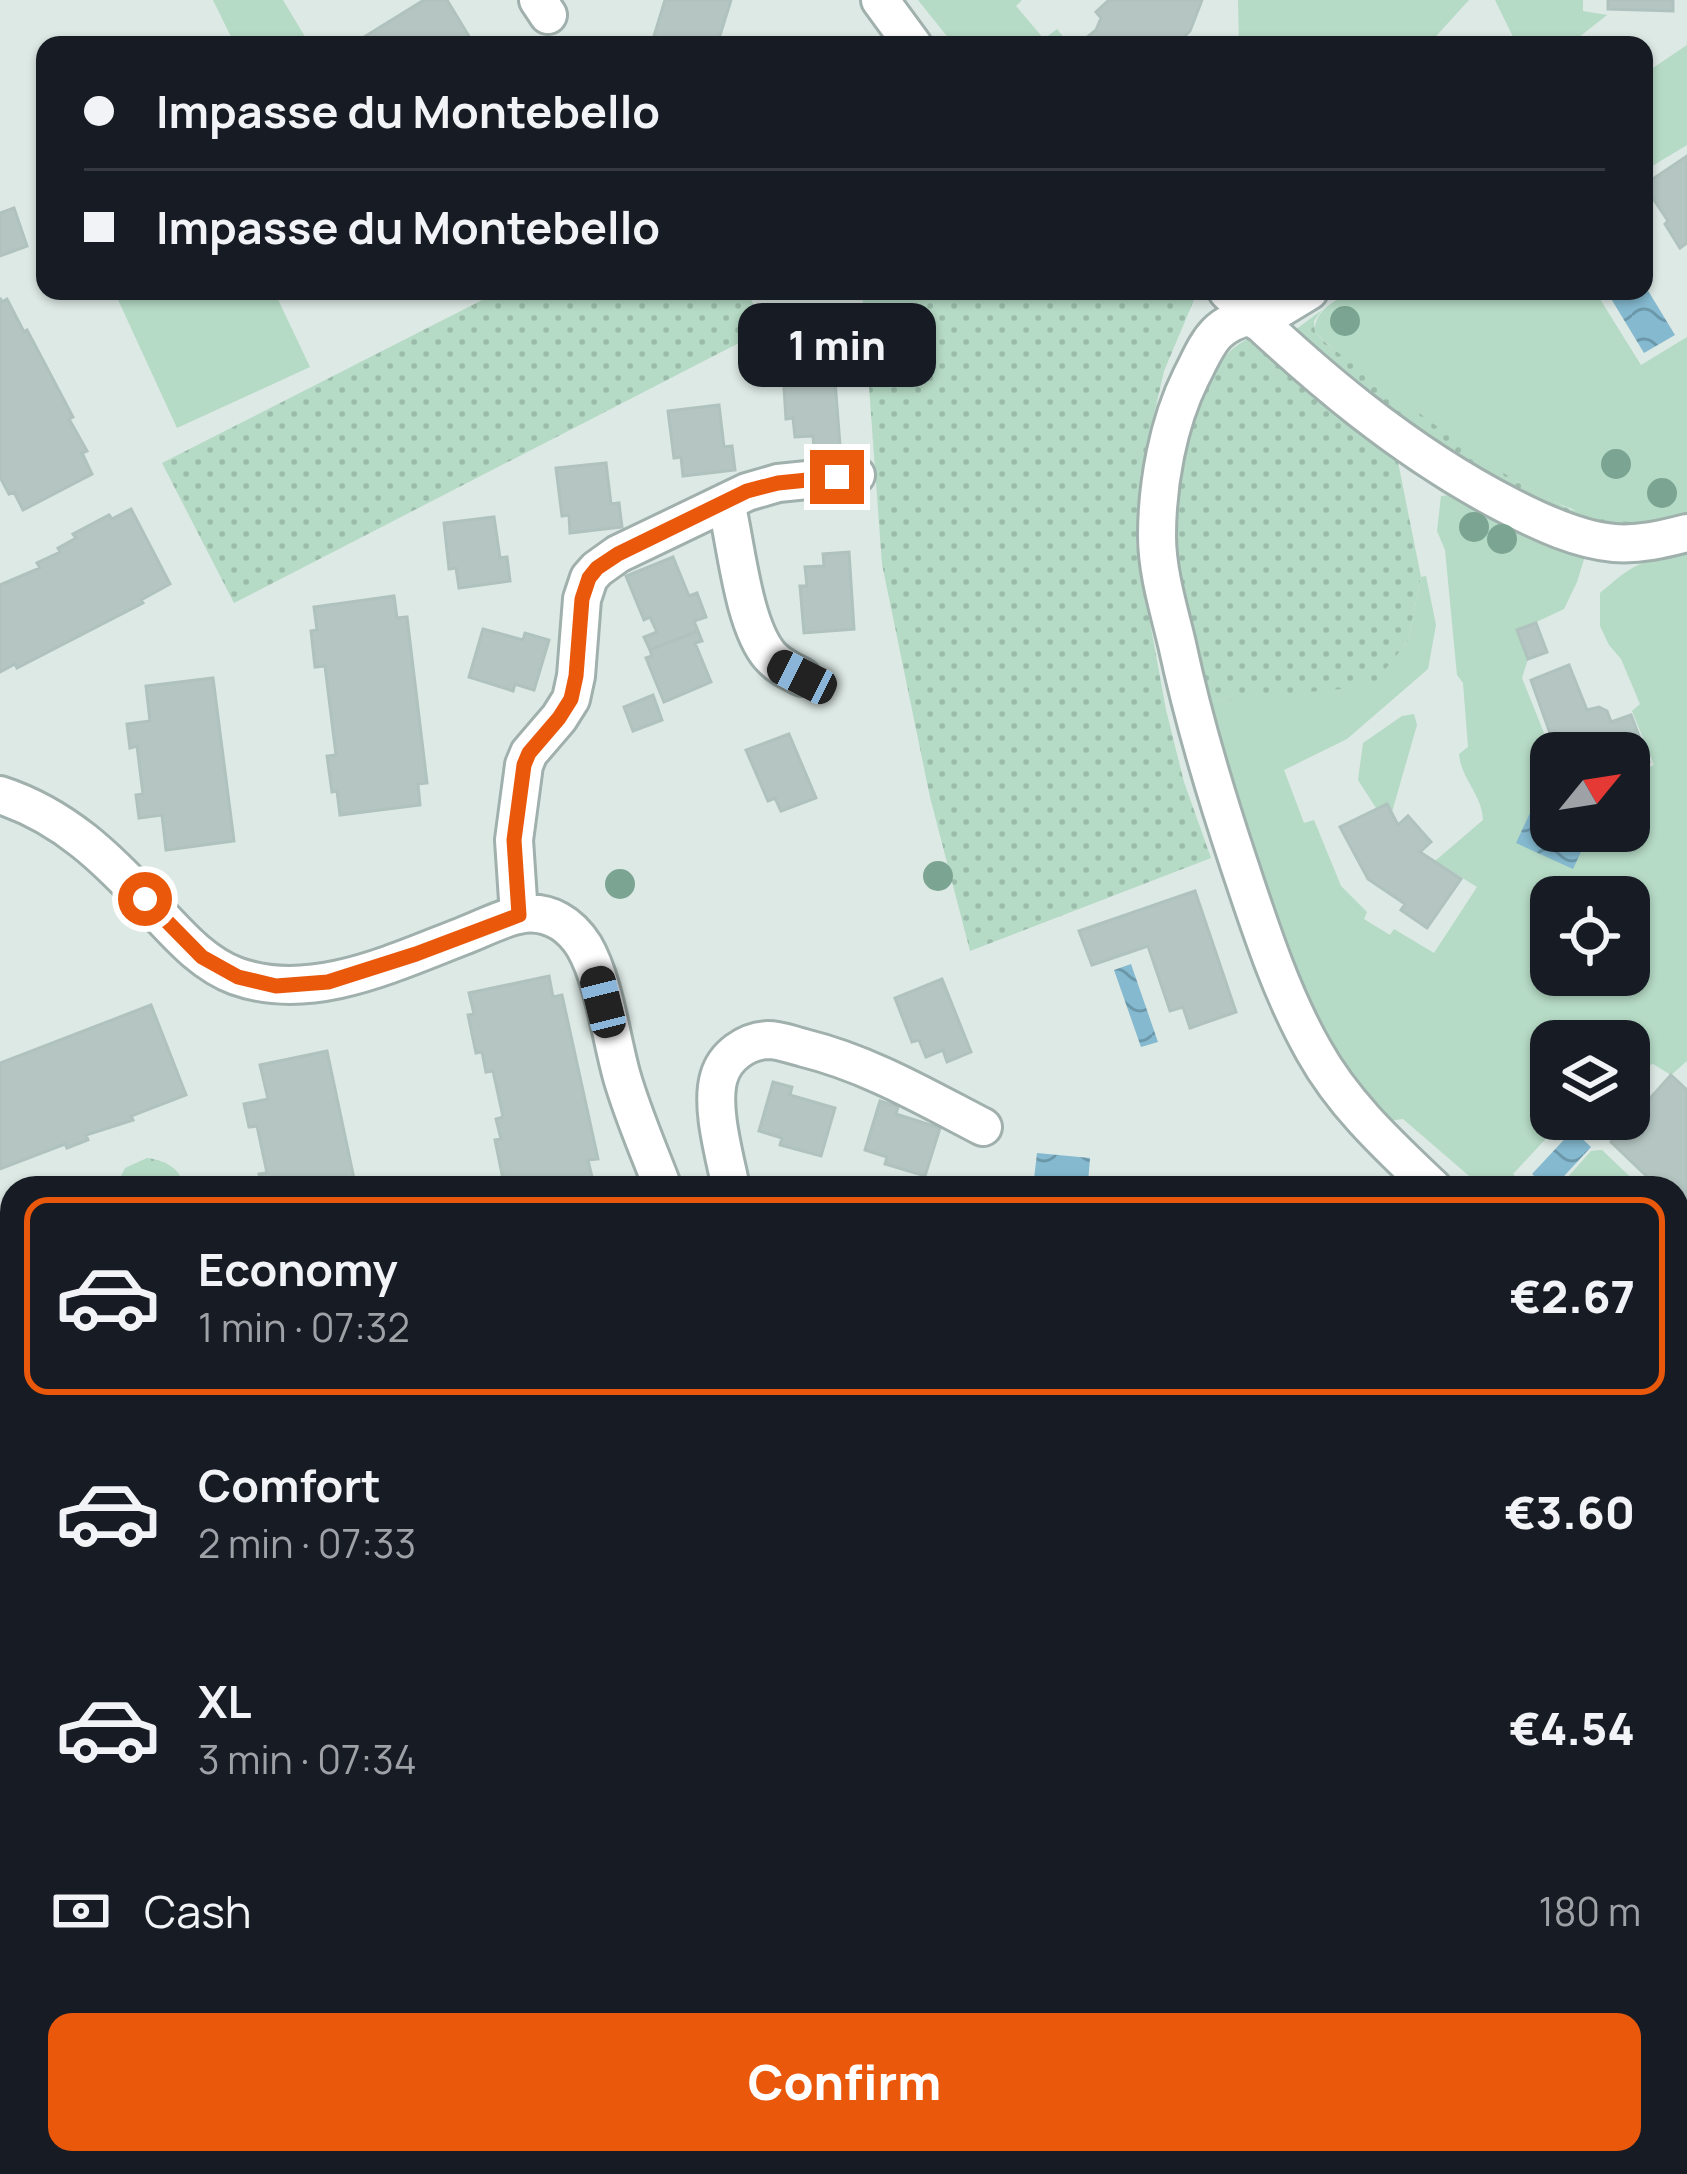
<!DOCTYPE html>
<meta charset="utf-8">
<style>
:root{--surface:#171b24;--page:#242831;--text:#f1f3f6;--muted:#9ea1a6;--line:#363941;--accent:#ea580c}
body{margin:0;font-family:Manrope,sans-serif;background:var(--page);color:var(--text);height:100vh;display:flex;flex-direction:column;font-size:45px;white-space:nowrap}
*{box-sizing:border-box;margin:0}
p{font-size:39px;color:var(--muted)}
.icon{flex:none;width:66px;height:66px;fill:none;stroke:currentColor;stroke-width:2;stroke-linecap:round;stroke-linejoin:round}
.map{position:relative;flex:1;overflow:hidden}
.side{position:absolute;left:0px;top:1176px;width:1689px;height:999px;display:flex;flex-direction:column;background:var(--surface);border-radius:36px 36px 0 0;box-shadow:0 3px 9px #0004}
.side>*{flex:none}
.guide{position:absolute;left:36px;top:36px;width:1617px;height:264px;border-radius:24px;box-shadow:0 3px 9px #0004;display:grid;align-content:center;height:264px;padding:0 48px;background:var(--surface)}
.needle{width:78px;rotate:60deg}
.tools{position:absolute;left:1530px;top:732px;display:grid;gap:24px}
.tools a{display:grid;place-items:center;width:120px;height:120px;border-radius:24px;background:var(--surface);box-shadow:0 3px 9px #0004;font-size:60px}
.end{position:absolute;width:54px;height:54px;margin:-27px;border:15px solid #ea580c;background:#fff;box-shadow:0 0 0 6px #fff}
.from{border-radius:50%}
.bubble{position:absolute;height:84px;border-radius:24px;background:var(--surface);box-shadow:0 3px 9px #0004;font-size:39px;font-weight:800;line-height:84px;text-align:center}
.car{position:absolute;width:36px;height:72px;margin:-36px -18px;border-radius:15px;box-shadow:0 0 9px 3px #0007;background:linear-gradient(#222 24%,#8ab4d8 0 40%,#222 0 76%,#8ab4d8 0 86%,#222 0)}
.guide b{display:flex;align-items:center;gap:42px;height:114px;font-size:45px}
.guide b+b{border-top:3px solid var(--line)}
.guide i{width:30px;height:30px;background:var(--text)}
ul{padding:21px 0 0;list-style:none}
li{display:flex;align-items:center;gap:36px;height:198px;margin:0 24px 18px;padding:0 24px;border:6px solid transparent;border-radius:24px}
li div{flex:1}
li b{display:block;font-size:45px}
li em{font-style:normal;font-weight:800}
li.on{border-color:var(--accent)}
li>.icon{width:108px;height:108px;stroke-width:1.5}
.pay{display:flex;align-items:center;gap:30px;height:132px;padding:0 48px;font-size:45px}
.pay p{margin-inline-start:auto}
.action{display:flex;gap:24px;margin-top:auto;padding:24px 48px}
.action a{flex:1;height:138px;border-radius:24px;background:var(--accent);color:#fff;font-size:48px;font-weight:800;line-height:138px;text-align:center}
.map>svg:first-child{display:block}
</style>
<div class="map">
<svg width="1687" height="2174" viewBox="0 0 1687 2174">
<defs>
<pattern id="grass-dots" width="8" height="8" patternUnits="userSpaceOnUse" patternTransform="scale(3)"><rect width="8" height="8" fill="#b5dac5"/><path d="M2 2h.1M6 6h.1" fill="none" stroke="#9bbcaa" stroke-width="1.8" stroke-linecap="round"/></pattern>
<pattern id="park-tufts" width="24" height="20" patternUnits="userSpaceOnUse" patternTransform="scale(3)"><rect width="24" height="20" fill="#b5dac5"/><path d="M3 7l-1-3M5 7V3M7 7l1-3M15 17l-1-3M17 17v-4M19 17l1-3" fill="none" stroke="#9bbcaa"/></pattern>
<pattern id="water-waves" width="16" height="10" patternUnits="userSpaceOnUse" patternTransform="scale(3)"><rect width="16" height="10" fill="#84b9cf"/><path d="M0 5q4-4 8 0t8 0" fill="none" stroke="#6b97a9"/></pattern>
</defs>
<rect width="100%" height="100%" fill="#dde9e5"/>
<path fill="url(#grass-dots)" d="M500,291H747L766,329L234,603L162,463Z
M862,291H1185L1194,300L1164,371L1140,476L1136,545L1166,710L1184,782L1211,858L970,951L930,797L882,564Z
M1322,310L1314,321L1315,332L1326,343L1518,482L1571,510L1665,519L1687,513V520L1629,530L1574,521L1443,456L1296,336L1295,330Z
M1248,339L1264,345L1397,457L1421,577L1408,641L1372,687L1205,702C1178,594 1149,491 1207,387C1220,364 1224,351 1248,339Z"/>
<path fill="url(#park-tufts)" d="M147,1158C167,1161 180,1168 185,1188H115L125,1168Z"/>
<path fill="#b5dac5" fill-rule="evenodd" d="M213,0H283L310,45H235Z
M918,0H1022L1016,6L1044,39L1057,29L1070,45H954Z
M1238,0H1469L1428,45H1239Z
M1495,0H1583V11L1607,15L1569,45H1517Z
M1687,45V145L1644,171V74Z
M114,291H274L310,367L177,428Z
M1351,291H1595L1641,365L1687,337V513C1662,520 1629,525 1604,519C1534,504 1454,438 1396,396C1369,375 1339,356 1315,332C1314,310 1334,302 1351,291Z
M1450,495L1519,534L1586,553L1577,582L1564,609L1517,631L1528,659L1522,678L1552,753L1551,831H1629V776L1654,765L1632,711L1640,704L1621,659L1609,645L1600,626V593C1635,563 1641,560 1687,553V1061L1671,1075L1653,1064L1629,1071V1041H1551V1119H1564L1513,1174L1527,1188H1483L1403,1119L1380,1122L1329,1049L1282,945L1205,702L1372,686L1408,641L1421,577L1426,576L1436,625L1428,669L1347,739L1284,770L1304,823L1314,820L1341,886L1367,912L1364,919L1390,935L1394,929L1434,953L1477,887L1435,861L1483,820C1482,794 1461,779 1459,754L1468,747L1463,683L1457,675L1445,550L1437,531L1441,496ZM1551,897H1629V975H1551Z
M1414,714L1417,725L1392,812L1387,804L1376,808L1358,780L1363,743L1402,716Z
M1602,1150L1642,1188H1558L1591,1151Z
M1687,1217V1392L1677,1383V1222L1680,1225Z"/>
<path fill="url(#water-waves)" d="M1644,284L1675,335L1644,353L1607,292L1644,291Z
M1530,813L1551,822V831H1583V837L1587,839L1573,869L1516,843Z
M1131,964L1158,1042L1141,1047L1114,970Z
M1573,1130L1591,1147L1553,1188H1547L1532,1174Z
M1037,1153L1090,1158L1088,1183L1084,1188H1073L1070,1182L1034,1179Z"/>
<path fill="#b5c6c2" stroke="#b0c2bd" stroke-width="3" d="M424,0H447L470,38L459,45H365L361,39Z
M665,0H731L717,45H683L654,36Z
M1109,0H1202L1190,31L1176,45H1089L1085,39L1096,30L1101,18L1096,12Z
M1608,0H1673V11L1608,9Z
M1687,156V243L1680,248L1665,224L1668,221L1644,185Z
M14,208L27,246L0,256V213Z
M0,298L2,302L7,299L24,332L27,330L73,417L69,419L87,451L82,453L92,474L23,510L14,492L9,494L0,477Z
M834,368L840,445L814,448L813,436L795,437L793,418L786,419L783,372Z
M719,405L724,447L732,446L735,470L683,476L681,457L674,458L668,411Z
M606,463L611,504L619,503L622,527L570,533L569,515L562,516L556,468Z
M131,509L170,584L141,600L143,603L17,668L15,664L0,672V585L40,568L37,563L60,552L58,548L76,538L73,534L109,515L112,519Z
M494,517L500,558L507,557L510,581L459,588L456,568L449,569L444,523Z
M849,552L854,629L804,633L800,586H807L805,567L824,566L823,554Z
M673,557L689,596L697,593L706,617L694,621L698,631L650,650L644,637L657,632L650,617L644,620L626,576Z
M394,596L397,618L407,617L427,783L418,784L420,805L340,815L337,791L332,792L327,756L336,755L325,666L315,667L311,631L317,630L314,607Z
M1536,623L1547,652L1528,659L1517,630Z
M483,629L523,640L525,633L549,640L534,690L515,684L513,691L469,677Z
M698,631L702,641L695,643L711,682L664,702L646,658L652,656L650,650Z
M1569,665L1587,710L1599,707L1607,711L1611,722L1631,715L1649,762L1629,770V753H1568L1562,738L1550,733L1531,680Z
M213,678L234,841L166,850L162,815L139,818L136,795L143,794L137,746L130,748L127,724L150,721L146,686Z
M653,695L662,720L633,731L624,707Z
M789,734L816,798L781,811L775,798L768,801L746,750Z
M1387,804L1398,825L1408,816L1431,842L1420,852L1461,879L1427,928L1401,910L1405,904L1368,879L1340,827Z
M1195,891L1236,1012L1190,1028L1183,1007L1170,1011L1148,946L1092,965L1079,931Z
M549,976L553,997L562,995L598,1159L588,1160L593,1181L562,1188H511L509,1177L503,1179L495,1140L501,1139L496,1119L503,1117L493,1071L486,1072L482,1052L476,1053L468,1015L474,1014L469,993Z
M942,979L971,1052L947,1062L943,1050L926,1057L919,1040L912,1042L895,998Z
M151,1005L186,1095L131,1116L133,1120L86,1135L88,1140L67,1148L65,1144L0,1169V1063Z
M327,1051L356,1188H262L259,1174L267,1173L257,1126L249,1127L244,1104L268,1099L260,1065Z
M1671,1075L1687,1090V1217L1680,1225L1677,1222V1188H1659L1611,1142Z
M773,1082L792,1087L790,1095L835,1108L821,1156L780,1145L782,1138L759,1131Z
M880,1101L898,1107L896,1114L940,1128L925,1176L885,1164L887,1157L865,1150Z
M1677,1530L1687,1534V1583L1677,1606Z
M12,1650V1701L0,1702V1651Z
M1677,1838L1687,1839V1892L1677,1891Z
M12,2026V2108L6,2109L0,2027Z
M335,2163H401L402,2174H337Z
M554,2163H633L629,2174H585Z
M1536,2163H1624L1622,2174H1530L1531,2165H1536Z"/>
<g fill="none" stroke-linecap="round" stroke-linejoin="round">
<defs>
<path id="minor" d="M538,0L548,15
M880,0L913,45
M1227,291C1312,374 1405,453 1511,507C1542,523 1579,540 1614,543C1639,545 1664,539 1687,533
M1252,316C1213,324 1208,344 1191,377C1168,423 1157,484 1157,536C1157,572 1169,610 1177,644C1193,719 1215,792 1239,864C1260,927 1281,993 1314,1051C1344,1105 1389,1146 1433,1188
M1258,322L1309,291
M726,502C736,544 743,625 770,656C779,666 790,671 802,677
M0,795C64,816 107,858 152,907C176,932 201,963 236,976C311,1003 393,963 463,936C482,929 503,917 523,914C550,911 570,924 584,946C604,980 611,1038 622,1077C633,1115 649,1151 663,1188
M519,915L514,840L524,765L529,753L559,718L571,699L576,676L582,599L589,578L597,569L618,554L747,492L778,483L856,475
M731,1188C725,1157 710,1107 719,1077C725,1056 746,1041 768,1040C780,1040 792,1045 804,1048C869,1064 925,1097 983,1127
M0,1251L12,1277
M1677,1413L1687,1422
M0,1490H12
M0,1759L12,1758
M0,1787L12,1785
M1677,2066L1687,2067
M260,2163L262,2174
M70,2174L174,2163
M720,2174L721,2163
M1208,2174L1210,2163"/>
</defs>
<use href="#minor" stroke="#a0b0ad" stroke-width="42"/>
<use href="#minor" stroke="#fff" stroke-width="36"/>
</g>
<g fill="#7ba592">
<circle cx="1345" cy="321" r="15"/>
<circle cx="1616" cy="464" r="15"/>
<circle cx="1662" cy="493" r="15"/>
<circle cx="1474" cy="527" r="15"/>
<circle cx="1502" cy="539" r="15"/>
<circle cx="938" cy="876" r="15"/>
<circle cx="620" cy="884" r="15"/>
</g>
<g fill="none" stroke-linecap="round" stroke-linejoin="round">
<path stroke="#ea580c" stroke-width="15" d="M145,899L202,957L238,977L276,986L328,982L416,954L519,915L514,840L524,765L529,753L559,718L571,699L576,676L582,599L589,578L597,568L618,554L747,491L778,483L837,477"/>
</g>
</svg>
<div class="tools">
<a><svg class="needle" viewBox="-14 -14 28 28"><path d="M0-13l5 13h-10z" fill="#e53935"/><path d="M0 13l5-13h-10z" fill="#9ea1a6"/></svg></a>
<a><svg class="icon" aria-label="locate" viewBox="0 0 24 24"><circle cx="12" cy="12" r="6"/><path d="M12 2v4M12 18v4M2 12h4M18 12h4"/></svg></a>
<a><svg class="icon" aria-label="layers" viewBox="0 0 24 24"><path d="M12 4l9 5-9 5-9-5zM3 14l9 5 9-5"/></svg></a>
</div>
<i class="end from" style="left:145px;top:899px"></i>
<i class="end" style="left:837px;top:477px"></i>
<div class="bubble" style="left:738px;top:303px;width:198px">1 min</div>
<i class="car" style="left:802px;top:677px;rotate:297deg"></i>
<i class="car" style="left:603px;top:1002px;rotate:346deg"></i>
<div class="guide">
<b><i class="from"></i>Impasse du Montebello</b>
<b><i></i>Impasse du Montebello</b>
</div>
<section class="side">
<ul>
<li class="on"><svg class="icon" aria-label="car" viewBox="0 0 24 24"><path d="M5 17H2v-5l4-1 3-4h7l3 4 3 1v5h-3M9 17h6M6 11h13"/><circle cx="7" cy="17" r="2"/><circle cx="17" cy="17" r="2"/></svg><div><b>Economy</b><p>1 min · 07:32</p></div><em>€2.67</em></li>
<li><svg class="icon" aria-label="car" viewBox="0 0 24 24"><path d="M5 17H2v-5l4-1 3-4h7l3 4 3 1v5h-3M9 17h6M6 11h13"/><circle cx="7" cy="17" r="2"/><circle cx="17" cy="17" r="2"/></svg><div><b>Comfort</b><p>2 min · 07:33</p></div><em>€3.60</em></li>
<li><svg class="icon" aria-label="car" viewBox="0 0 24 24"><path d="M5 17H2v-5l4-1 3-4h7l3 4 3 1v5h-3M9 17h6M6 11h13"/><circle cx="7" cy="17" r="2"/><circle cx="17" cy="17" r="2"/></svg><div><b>XL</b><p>3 min · 07:34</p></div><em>€4.54</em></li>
</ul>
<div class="pay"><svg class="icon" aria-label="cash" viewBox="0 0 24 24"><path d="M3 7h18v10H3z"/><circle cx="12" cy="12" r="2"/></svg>Cash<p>180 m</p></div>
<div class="action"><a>Confirm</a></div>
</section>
</div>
